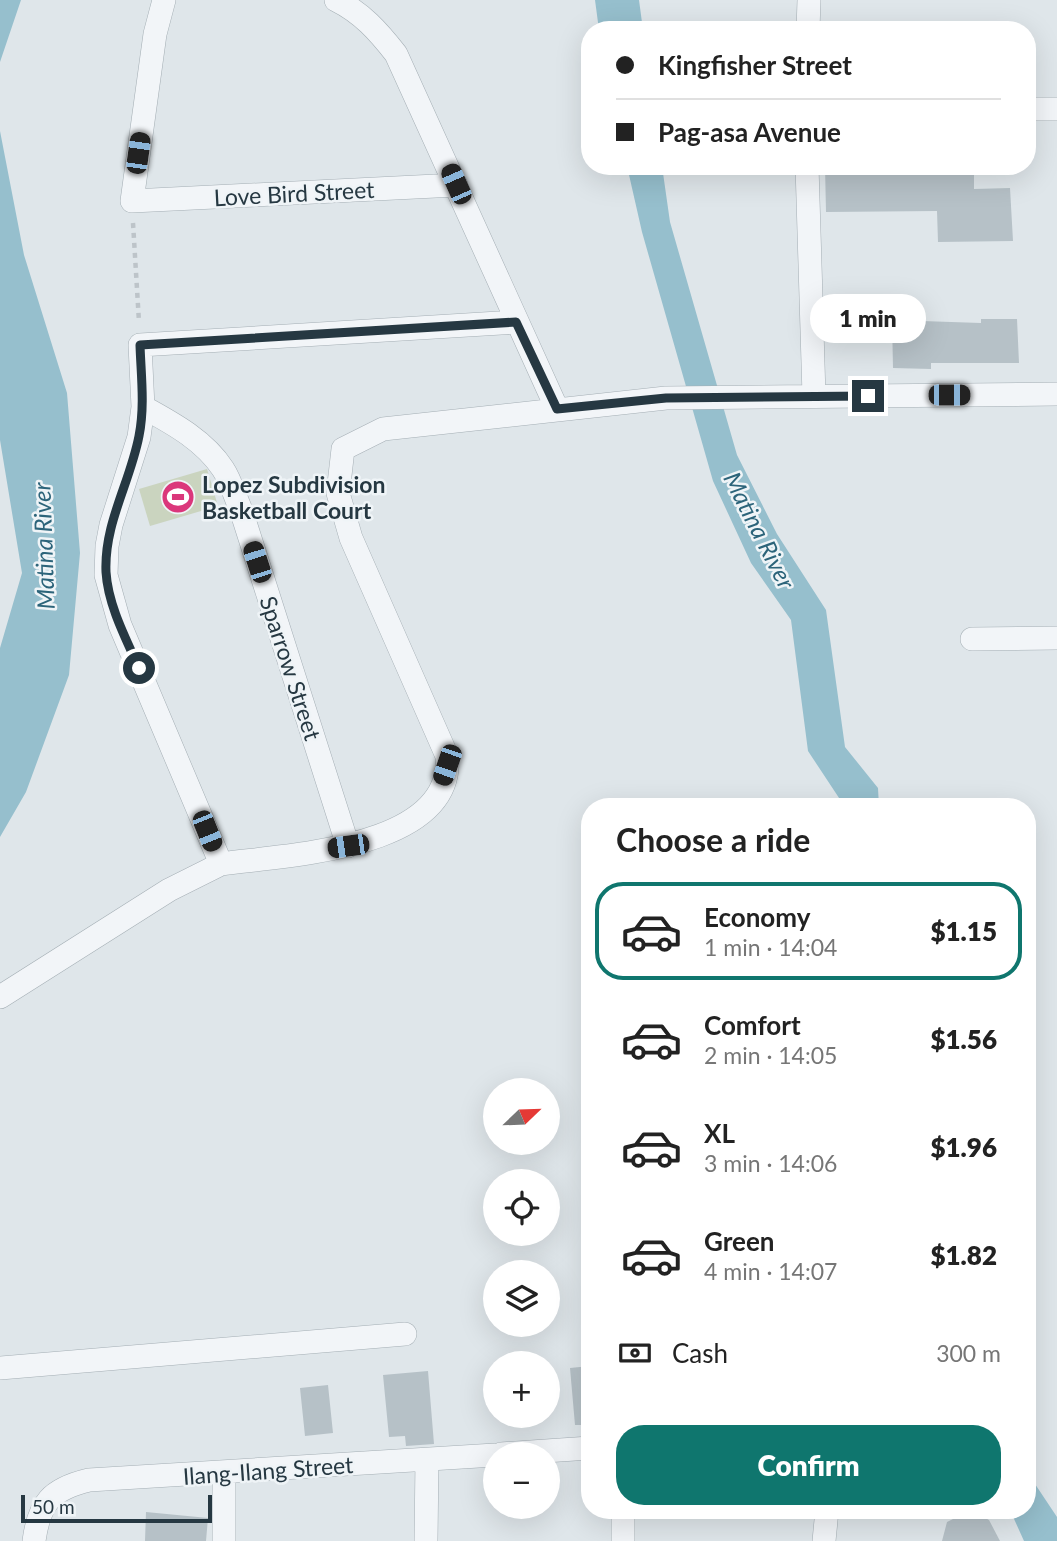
<!DOCTYPE html>
<meta charset="utf-8">
<style>
:root{--surface:#fff;--page:#f2f2f2;--text:#222;--muted:#767676;--line:#e0e0e0;--accent:#0f766e}
body{margin:0;font-family:Lato,sans-serif;background:var(--page);color:var(--text);height:100vh;display:flex;flex-direction:column;font-size:26px;white-space:nowrap}
*{box-sizing:border-box;margin:0}
p{font-size:23px;color:var(--muted)}
.icon{flex:none;width:38px;height:38px;fill:none;stroke:currentColor;stroke-width:2;stroke-linecap:round;stroke-linejoin:round}
.map{position:relative;flex:1;overflow:hidden}
.panel{position:absolute;left:581px;top:798px;width:455px;height:721px;display:flex;flex-direction:column;background:var(--surface);border-radius:28px;box-shadow:0 7px 28px #0002}
.panel>*{flex:none}
.banner{position:absolute;left:581px;top:21px;width:455px;height:154px;border-radius:28px;box-shadow:0 7px 28px #0002;display:grid;align-content:center;height:154px;padding:0 35px;background:var(--surface)}
.needle{width:46px;rotate:67deg}
.buttons{position:absolute;left:483px;top:1078px;display:grid;gap:14px}
.buttons a{display:grid;place-items:center;width:77px;height:77px;border-radius:50%;background:var(--surface);box-shadow:0 7px 28px #0002;font-size:35px}
.scale{position:absolute;left:21px;bottom:18px;width:191px;box-sizing:border-box;padding-left:7px;border:4px solid #263842;border-top:0;font-size:19px;line-height:24px;white-space:nowrap;color:#263842;-webkit-text-stroke:5px #eff4f7;paint-order:stroke}
.end{position:absolute;width:32px;height:32px;margin:-16px;border:9px solid #263842;background:#fff;box-shadow:0 0 0 4px #fff}
.from{border-radius:50%}
.bubble{position:absolute;height:49px;border-radius:24px;background:var(--surface);box-shadow:0 7px 28px #0002;font-size:23px;font-weight:800;line-height:49px;text-align:center}
.car{position:absolute;width:21px;height:42px;margin:-21px -10px;border-radius:9px;box-shadow:0 0 5px 2px #0007;background:linear-gradient(#222 24%,#8ab4d8 0 40%,#222 0 76%,#8ab4d8 0 86%,#222 0)}
.banner b{display:flex;align-items:center;gap:24px;height:66px;font-size:26px}
.banner b+b{border-top:2px solid var(--line)}
.banner i{width:18px;height:18px;background:var(--text)}
ul{padding:0;list-style:none}
li{display:flex;align-items:center;gap:21px;height:98px;margin:0 14px 10px;padding:0 21px;border:4px solid transparent;border-radius:28px}
li div{flex:1}
li b{display:block;font-size:26px}
li em{font-style:normal;font-weight:800}
li.active{border-color:var(--accent)}
li>.icon{width:63px;height:63px;stroke-width:1.5}
h2{padding:0 35px;font-size:32px;line-height:84px}
.pay{display:flex;align-items:center;gap:18px;height:77px;padding:0 35px;font-size:26px}
.pay p{margin-inline-start:auto}
.cta{display:flex;gap:14px;margin-top:auto;padding:14px 35px}
.cta a{flex:1;height:80px;border-radius:28px;background:var(--accent);color:#fff;font-size:28px;font-weight:800;line-height:80px;text-align:center}
.map>svg:first-child{display:block}
</style>
<div class="map">
<svg width="1057" height="1541" viewBox="0 0 1057 1541">
<rect width="100%" height="100%" fill="#dfe6ea"/>
<path fill="#cad4bf" d="M207,469L218,506L150,526L139,489Z"/>
<path fill="#96bfcd" d="M0,0H21L0,62Z
M595,0H639L643,30H599Z
M0,131L24,255L67,393L80,553L69,675L26,792L0,837V648L22,573L0,440Z
M627,166H662L670,222L737,455L777,534L826,610L845,747L878,788L879,807H845L808,751L791,620L751,563L713,481L642,232Z
M1027,1472L1057,1517V1541H1024L1010,1510H1027Z"/>
<path fill="#b6c1c7" d="M825,166H930V174L974,173V189L1010,188L1013,241L938,242L937,211L826,212Z
M981,319H1017L1019,363H931V369L893,368L892,320L981,323Z
M590,1366V1425H575L570,1368Z
M428,1371L434,1444L406,1446L405,1436L389,1437L383,1375Z
M328,1385L333,1433L305,1436L300,1388Z
M971,1510L989,1520L1000,1541H942L947,1522Z
M146,1512L208,1518L206,1541H145Z"/>
<g fill="none" stroke-linecap="round" stroke-linejoin="round">
<defs>
<path id="minor" d="M164,0L155,34L132,201L456,185
M336,0C362,13 378,31 396,54L557,409
M808,30L809,0
M1027,109H1057
M807,166L814,396
M143,407C172,423 204,440 223,469C231,481 235,497 241,510L348,846
M972,639L1057,638
M221,864C283,855 455,850 447,756L351,538L338,493L343,449L383,429L666,398L1057,394
M0,997L169,890L221,864L120,625L106,575L107,546L111,525L139,437L143,407L140,345L516,322
M0,1368L405,1334
M501,1454L590,1448
M34,1541C39,1503 51,1489 89,1480L495,1455
M224,1541V1474
M426,1541L427,1460
M623,1541V1510
M824,1541L827,1510"/>
</defs>
<use href="#minor" stroke="#a4aeb4" stroke-width="24"/>
<path stroke="#bdc4c9" stroke-width="4.5" stroke-dasharray="5 5" stroke-linecap="butt" d="M133,223L139,322"/>
<use href="#minor" stroke="#f2f5f8" stroke-width="23"/>
</g>
<g fill="none" stroke-linecap="round" stroke-linejoin="round">
<path stroke="#263842" stroke-width="9" d="M139,668C126,639 108,605 106,572C104,523 130,483 139,436C145,406 141,375 140,345L516,322L557,409L666,398L868,396"/>
</g>
<defs>
<symbol id="stadium-disc" viewBox="-11 -11 22 22"><circle r="9.5" fill="#db377b" stroke="#eff4f7"/><path d="M0-5a6.5 5 0 1 0 0 10a6.5 5 0 1 0 0-10ZM-3.5-1.8h7v3.6h-7Z" fill="#fff"/></symbol>
</defs>
<g fill-rule="evenodd">
<use href="#stadium-disc" x="159" y="478" width="38" height="38"/>
</g>
<g text-anchor="middle" dominant-baseline="central" stroke-width="5" stroke-linejoin="round" paint-order="stroke">
<g font-size="23" fill="#263842" stroke="#eff4f7">
<text transform="translate(294 193) rotate(-3)">Love Bird Street</text>
<text transform="translate(291 668) rotate(72)">Sparrow Street</text>
<text transform="translate(268 1470) rotate(-4)">Ilang-Ilang Street</text>
</g>
<g font-size="23" font-weight="bold" fill="#263842" stroke="#eff4f7" text-anchor="start">
<text x="202" y="484">Lopez Subdivision<tspan x="202" dy="26">Basketball Court</tspan></text>
</g>
<g font-size="24" font-style="italic" fill="#2c647a" stroke="#eff4f7">
<text transform="translate(760 530) rotate(63)">Matina River</text>
<text transform="translate(43 546) rotate(-92)">Matina River</text>
</g>
</g>
</svg>
<div class="buttons">
<a><svg class="needle" viewBox="-14 -14 28 28"><path d="M0-13l5 13h-10z" fill="#e53935"/><path d="M0 13l5-13h-10z" fill="#767676"/></svg></a>
<a><svg class="icon" aria-label="locate" viewBox="0 0 24 24"><circle cx="12" cy="12" r="6"/><path d="M12 2v4M12 18v4M2 12h4M18 12h4"/></svg></a>
<a><svg class="icon" aria-label="layers" viewBox="0 0 24 24"><path d="M12 4l9 5-9 5-9-5zM3 14l9 5 9-5"/></svg></a>
<a>+</a>
<a>−</a>
</div>
<div class="scale">50 m</div>
<i class="end from" style="left:139px;top:668px"></i>
<i class="end" style="left:868px;top:396px"></i>
<div class="bubble" style="left:810px;top:294px;width:116px">1 min</div>
<i class="car" style="left:138px;top:153px;rotate:8deg"></i>
<i class="car" style="left:456px;top:184px;rotate:336deg"></i>
<i class="car" style="left:949px;top:395px;rotate:90deg"></i>
<i class="car" style="left:257px;top:562px;rotate:342deg"></i>
<i class="car" style="left:447px;top:765px;rotate:199deg"></i>
<i class="car" style="left:207px;top:831px;rotate:158deg"></i>
<i class="car" style="left:348px;top:846px;rotate:262deg"></i>
<div class="banner">
<b><i class="from"></i>Kingfisher Street</b>
<b><i></i>Pag-asa Avenue</b>
</div>
<section class="panel">
<h2>Choose a ride</h2>
<ul>
<li class="active"><svg class="icon" aria-label="car" viewBox="0 0 24 24"><path d="M5 17H2v-5l4-1 3-4h7l3 4 3 1v5h-3M9 17h6M6 11h13"/><circle cx="7" cy="17" r="2"/><circle cx="17" cy="17" r="2"/></svg><div><b>Economy</b><p>1 min · 14:04</p></div><em>$1.15</em></li>
<li><svg class="icon" aria-label="car" viewBox="0 0 24 24"><path d="M5 17H2v-5l4-1 3-4h7l3 4 3 1v5h-3M9 17h6M6 11h13"/><circle cx="7" cy="17" r="2"/><circle cx="17" cy="17" r="2"/></svg><div><b>Comfort</b><p>2 min · 14:05</p></div><em>$1.56</em></li>
<li><svg class="icon" aria-label="car" viewBox="0 0 24 24"><path d="M5 17H2v-5l4-1 3-4h7l3 4 3 1v5h-3M9 17h6M6 11h13"/><circle cx="7" cy="17" r="2"/><circle cx="17" cy="17" r="2"/></svg><div><b>XL</b><p>3 min · 14:06</p></div><em>$1.96</em></li>
<li><svg class="icon" aria-label="car" viewBox="0 0 24 24"><path d="M5 17H2v-5l4-1 3-4h7l3 4 3 1v5h-3M9 17h6M6 11h13"/><circle cx="7" cy="17" r="2"/><circle cx="17" cy="17" r="2"/></svg><div><b>Green</b><p>4 min · 14:07</p></div><em>$1.82</em></li>
</ul>
<div class="pay"><svg class="icon" aria-label="cash" viewBox="0 0 24 24"><path d="M3 7h18v10H3z"/><circle cx="12" cy="12" r="2"/></svg>Cash<p>300 m</p></div>
<div class="cta"><a>Confirm</a></div>
</section>
</div>
